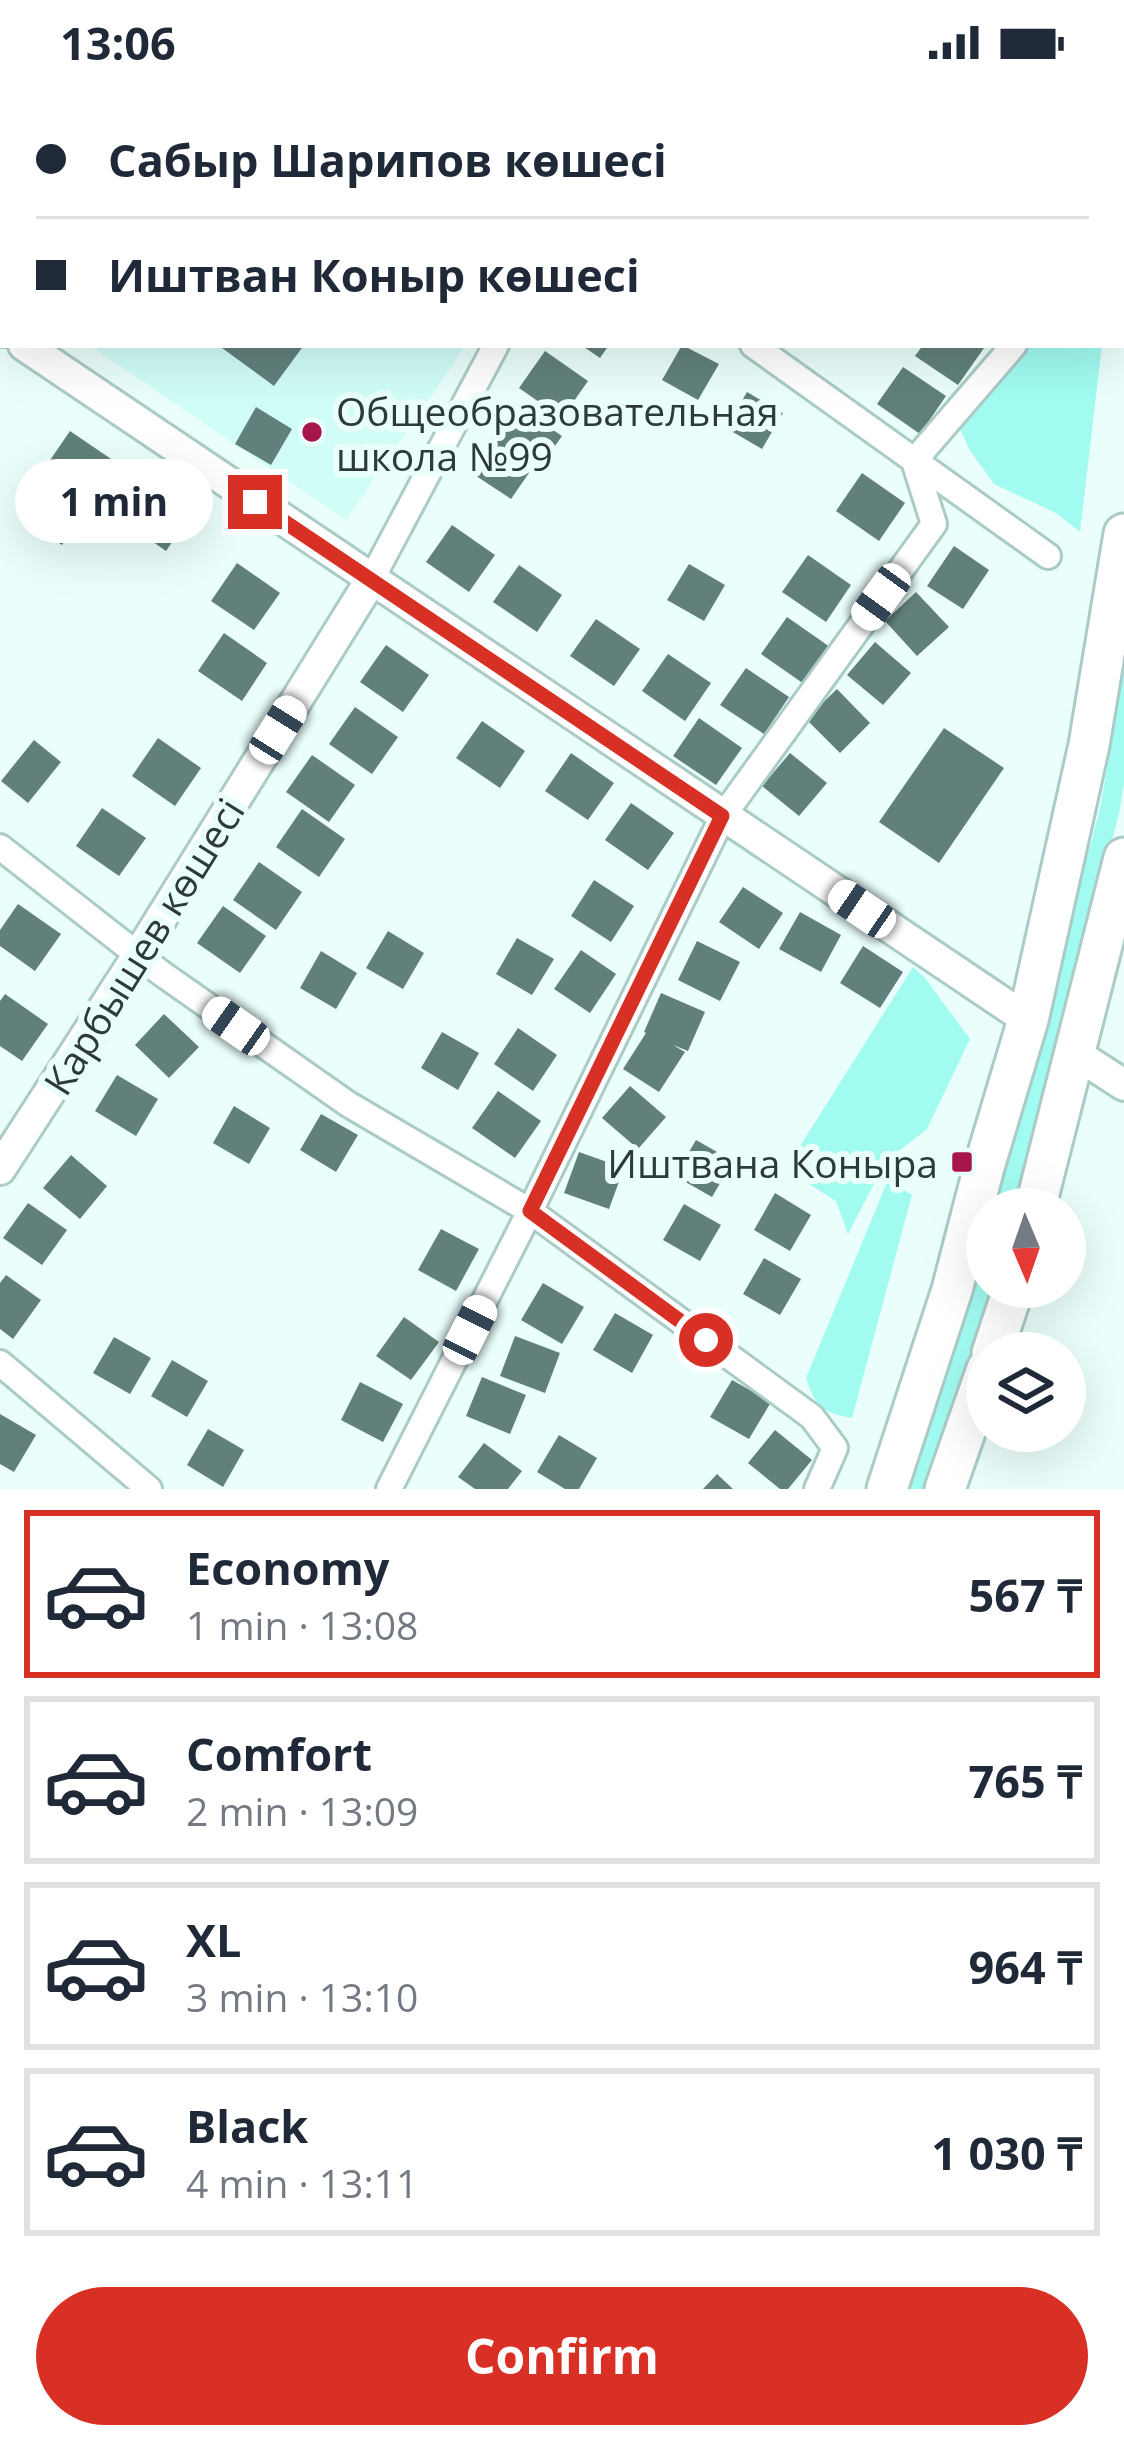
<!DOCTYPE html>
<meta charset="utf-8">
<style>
:root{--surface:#fff;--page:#f2f2f3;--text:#1f2937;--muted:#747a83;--line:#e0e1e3;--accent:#d93025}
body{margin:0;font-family:"Open Sans",sans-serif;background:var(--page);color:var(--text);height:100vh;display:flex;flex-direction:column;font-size:45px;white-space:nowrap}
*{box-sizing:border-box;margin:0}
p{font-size:39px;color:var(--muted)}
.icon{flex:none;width:66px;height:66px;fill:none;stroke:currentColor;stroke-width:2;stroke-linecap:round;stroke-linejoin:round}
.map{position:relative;height:1405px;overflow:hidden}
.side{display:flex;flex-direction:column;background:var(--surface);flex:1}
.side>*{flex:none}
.guide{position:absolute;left:0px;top:0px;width:1125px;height:264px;box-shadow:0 12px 48px #0002;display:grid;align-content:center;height:264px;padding:0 36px;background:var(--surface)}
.needle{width:78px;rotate:178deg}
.tools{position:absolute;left:966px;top:1104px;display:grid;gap:24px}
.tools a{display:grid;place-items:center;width:120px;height:120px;border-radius:50%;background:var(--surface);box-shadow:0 12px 48px #0002;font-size:60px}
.end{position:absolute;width:54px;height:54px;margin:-27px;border:15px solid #d93025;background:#fff;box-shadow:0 0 0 6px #fff}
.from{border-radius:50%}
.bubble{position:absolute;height:84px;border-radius:42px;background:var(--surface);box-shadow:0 12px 48px #0002;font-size:39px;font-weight:700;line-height:84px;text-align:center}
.car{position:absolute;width:36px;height:72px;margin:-36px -18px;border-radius:15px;box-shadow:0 0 9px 3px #0007;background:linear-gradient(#fff 24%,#345 0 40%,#fff 0 76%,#345 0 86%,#fff 0)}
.guide b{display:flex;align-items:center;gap:42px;height:114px;font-size:45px}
.guide b+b{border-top:3px solid var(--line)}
.guide i{width:30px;height:30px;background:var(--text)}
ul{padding:21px 0 0;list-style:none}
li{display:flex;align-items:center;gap:36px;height:168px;margin:0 24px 18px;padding:0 12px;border:6px solid var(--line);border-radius:0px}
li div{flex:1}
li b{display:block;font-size:45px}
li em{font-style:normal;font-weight:700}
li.selected{border-color:var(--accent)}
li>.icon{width:108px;height:108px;stroke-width:1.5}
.primary-button{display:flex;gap:24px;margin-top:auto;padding:24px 36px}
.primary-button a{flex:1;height:138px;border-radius:72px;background:var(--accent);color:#fff;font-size:48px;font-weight:700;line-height:138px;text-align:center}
.status{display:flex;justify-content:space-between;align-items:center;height:84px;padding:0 60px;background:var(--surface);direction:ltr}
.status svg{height:33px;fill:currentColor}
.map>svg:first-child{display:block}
</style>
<div class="status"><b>13:06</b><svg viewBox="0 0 49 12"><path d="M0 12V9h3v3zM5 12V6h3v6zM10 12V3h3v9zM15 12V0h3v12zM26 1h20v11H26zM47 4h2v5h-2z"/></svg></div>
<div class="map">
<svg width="1124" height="1405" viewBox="0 0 1124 1405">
<rect width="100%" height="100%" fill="#eafefb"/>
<path fill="#d1fdf7" d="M0,0H376L380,3H3V203L0,201Z
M89,261H466L346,436Z"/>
<path fill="#a1fbf1" d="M0,0H176L174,3H3V145L0,143Z
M1014,261H1102L1080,448L1056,429L994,400L969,365L954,331Z
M1124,585V699L1119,730L1013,1125H992L1100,725Z
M913,883L925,894L970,955L927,1045L886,1077L848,1150L836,1117L806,1098L795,1070Z
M888,1096L912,1111L852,1334C823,1329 815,1322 806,1294Z
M987,1144V1203H992L988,1217L925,1405H906Z"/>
<path fill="#61807c" d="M218,261H304L274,302Z
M581,261H609L600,274Z
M682,261L719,280L698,316L662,296Z
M923,261H979L984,264L958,301L915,272Z
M545,267L588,297L562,334L519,304Z
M903,283L946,312L920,350L877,320Z
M747,308L783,329L762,365L726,344Z
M518,322L562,352L536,389L531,386L511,415L467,386L494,348L498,351Z
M256,323L292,345L271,381L235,360Z
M70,347L114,377L88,415L44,385Z
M862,389L905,419L879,457L836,427Z
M149,399L192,429L166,467L123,437Z
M67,409L87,421L62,461L42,448Z
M452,441L495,471L469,508L426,478Z
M954,462L989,486L963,525L927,502Z
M808,471L851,501L826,538L782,508Z
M237,479L280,509L254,546L211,517Z
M689,480L725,501L704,537L667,516Z
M519,481L562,511L537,548L493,518Z
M916,508L949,543L917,572L885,537Z
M787,533L830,563L804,600L761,570Z
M596,535L640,565L614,602L570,572Z
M224,549L267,579L242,617L198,587Z
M875,558L911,589L883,621L847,591Z
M386,561L429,591L403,628L360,598Z
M668,570L711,599L685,637L642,607Z
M746,584L789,613L764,650L720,621Z
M837,605L870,639L840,669L806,635Z
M355,623L398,653L372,690L329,660Z
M699,634L742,664L716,701L673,672Z
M482,637L525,667L500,704L456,674Z
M944,644L1004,684L939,779L879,738Z
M158,654L201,684L175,722L132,692Z
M34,656L61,678L28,719L1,697Z
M571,669L614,699L588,736L545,707Z
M790,669L827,699L799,732L762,702Z
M312,671L355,701L329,738L286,708Z
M631,719L674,749L648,786L605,756Z
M102,724L146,754L119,792L76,762Z
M302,725L345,755L319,793L276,763Z
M259,778L302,808L276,846L233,816Z
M594,796L634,822L611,858L571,832Z
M743,803L783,829L759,865L719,838Z
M18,820L61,850L35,887L0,862V846Z
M223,822L266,852L240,889L197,859Z
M800,828L841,851L821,888L779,865Z
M388,847L424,869L403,905L366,884Z
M517,854L554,875L532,911L496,890Z
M697,857L740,878L720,917L678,896Z
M863,862L903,888L880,924L840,899Z
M581,866L616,890L590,929L554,905Z
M321,867L357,889L336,925L300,904Z
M661,909L705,928L688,967L673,961L685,968L659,1008L623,985L646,949L644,948Z
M5,910L48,940L22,977L0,962V917Z
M164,930L199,963L169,994L135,961Z
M518,944L557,971L533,1007L494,980Z
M442,948L479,969L458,1006L421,984Z
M117,991L158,1015L136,1052L95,1027Z
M630,1002L666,1033L638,1065L602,1034Z
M498,1007L541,1037L515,1074L472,1044Z
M234,1022L270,1044L249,1080L213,1059Z
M321,1030L358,1051L336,1088L300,1066Z
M696,1056L733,1077L712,1113L675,1092Z
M579,1068L624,1084L609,1125L564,1109Z
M71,1071L107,1102L80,1135L43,1104Z
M775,1109L811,1131L790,1167L754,1146Z
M28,1119L67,1146L42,1181L3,1154Z
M684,1120L721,1141L700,1177L663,1156Z
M441,1145L479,1165L456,1207L418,1186Z
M764,1174L801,1195L780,1231L743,1210Z
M6,1191L41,1216L13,1255L0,1245V1199Z
M543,1199L584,1223L562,1260L521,1236Z
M615,1229L653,1251L632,1289L593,1266Z
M404,1233L439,1258L411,1296L376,1272Z
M515,1252L560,1269L545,1309L500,1292Z
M114,1253L151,1274L130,1310L93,1289Z
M172,1276L208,1297L187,1333L151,1312Z
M482,1293L526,1311L510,1350L466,1332Z
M732,1296L771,1318L749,1355L710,1333Z
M360,1298L403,1320L383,1358L341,1336Z
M0,1330L36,1351L14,1388L0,1380Z
M208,1345L244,1366L223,1403L187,1381Z
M775,1346L812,1376L788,1405H780L748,1379Z
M559,1351L597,1374L579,1405H565L537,1388Z
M484,1359L522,1387L508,1405H475L458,1393Z
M717,1390L733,1405H703Z"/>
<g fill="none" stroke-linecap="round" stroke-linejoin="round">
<defs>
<path id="minor" d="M390,0L394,3
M632,3L633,0
M753,261L1048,472
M371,496L496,261
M0,763L161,889L348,1020L530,1127L812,1333L835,1364L817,1405
M0,1279L149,1405
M389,1405L530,1127L723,732L934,440L914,377L1014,261"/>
<path id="tertiary" d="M0,245L3,247
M24,261L1028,936
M1076,970L1124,1001
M0,1085L139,870L371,496"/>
<path id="primary" d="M1035,1125L1124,774
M992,1269L1014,1203
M887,1405L952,1206L984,1083L1028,936L1089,661L1124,450
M945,1405L987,1285"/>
</defs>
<use href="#minor" stroke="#aacbc6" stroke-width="30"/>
<use href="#tertiary" stroke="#aacbc6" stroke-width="36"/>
<use href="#primary" stroke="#aacbc6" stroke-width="45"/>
<use href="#minor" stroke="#fff" stroke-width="24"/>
<use href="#tertiary" stroke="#fff" stroke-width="30"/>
<use href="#primary" stroke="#fff" stroke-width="39"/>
</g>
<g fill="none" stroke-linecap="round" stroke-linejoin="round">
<path stroke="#d93025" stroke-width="15" d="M255,418L722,732L530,1127L706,1256"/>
</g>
<g fill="#a8144c" stroke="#eafefb" stroke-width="4.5">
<circle cx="312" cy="348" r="12"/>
<rect x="950" y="1066" width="24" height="24" rx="6"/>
</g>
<g text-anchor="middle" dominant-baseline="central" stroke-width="12" stroke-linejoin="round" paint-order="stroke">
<g font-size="39" fill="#2d3a38" stroke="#eafefb" text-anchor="start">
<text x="336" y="326">Общеобразовательная<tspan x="336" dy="45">школа №99</tspan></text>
<text x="938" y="1078" text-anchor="end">Иштвана Коныра</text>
</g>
<g font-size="39" fill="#2d3a38" stroke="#eafefb">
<text transform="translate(143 862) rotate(-58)">Карбышев көшесі</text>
</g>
</g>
</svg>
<div class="tools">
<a><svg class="needle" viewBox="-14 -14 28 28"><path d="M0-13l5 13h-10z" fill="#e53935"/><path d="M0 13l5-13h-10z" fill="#747a83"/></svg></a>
<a><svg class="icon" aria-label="layers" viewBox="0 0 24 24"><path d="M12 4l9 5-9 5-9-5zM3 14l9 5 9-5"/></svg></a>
</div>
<i class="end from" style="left:706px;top:1256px"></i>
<i class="end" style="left:255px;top:418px"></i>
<div class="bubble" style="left:15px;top:375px;width:198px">1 min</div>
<i class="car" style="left:881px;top:513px;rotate:216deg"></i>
<i class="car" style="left:278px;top:646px;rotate:32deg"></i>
<i class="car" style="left:862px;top:825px;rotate:304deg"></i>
<i class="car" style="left:236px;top:942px;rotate:305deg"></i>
<i class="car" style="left:470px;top:1246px;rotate:27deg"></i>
<div class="guide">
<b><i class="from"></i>Сабыр Шарипов көшесі</b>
<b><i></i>Иштван Коныр көшесі</b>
</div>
</div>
<section class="side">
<ul>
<li class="selected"><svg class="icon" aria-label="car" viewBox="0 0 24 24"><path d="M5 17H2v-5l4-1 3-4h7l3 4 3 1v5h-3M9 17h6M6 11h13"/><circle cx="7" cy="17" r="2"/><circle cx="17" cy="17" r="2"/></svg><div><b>Economy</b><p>1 min · 13:08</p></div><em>567 ₸</em></li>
<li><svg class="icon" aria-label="car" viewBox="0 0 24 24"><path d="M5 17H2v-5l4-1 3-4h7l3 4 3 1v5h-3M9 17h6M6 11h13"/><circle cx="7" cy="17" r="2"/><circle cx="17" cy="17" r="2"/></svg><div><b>Comfort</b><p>2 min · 13:09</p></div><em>765 ₸</em></li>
<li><svg class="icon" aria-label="car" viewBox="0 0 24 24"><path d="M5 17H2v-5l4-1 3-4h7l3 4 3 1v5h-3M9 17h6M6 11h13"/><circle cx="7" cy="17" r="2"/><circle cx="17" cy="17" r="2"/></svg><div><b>XL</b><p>3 min · 13:10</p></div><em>964 ₸</em></li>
<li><svg class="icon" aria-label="car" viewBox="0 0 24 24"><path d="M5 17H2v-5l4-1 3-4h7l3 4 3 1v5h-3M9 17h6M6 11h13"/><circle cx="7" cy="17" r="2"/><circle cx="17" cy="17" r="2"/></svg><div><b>Black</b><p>4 min · 13:11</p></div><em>1 030 ₸</em></li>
</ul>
<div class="primary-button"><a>Confirm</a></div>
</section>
